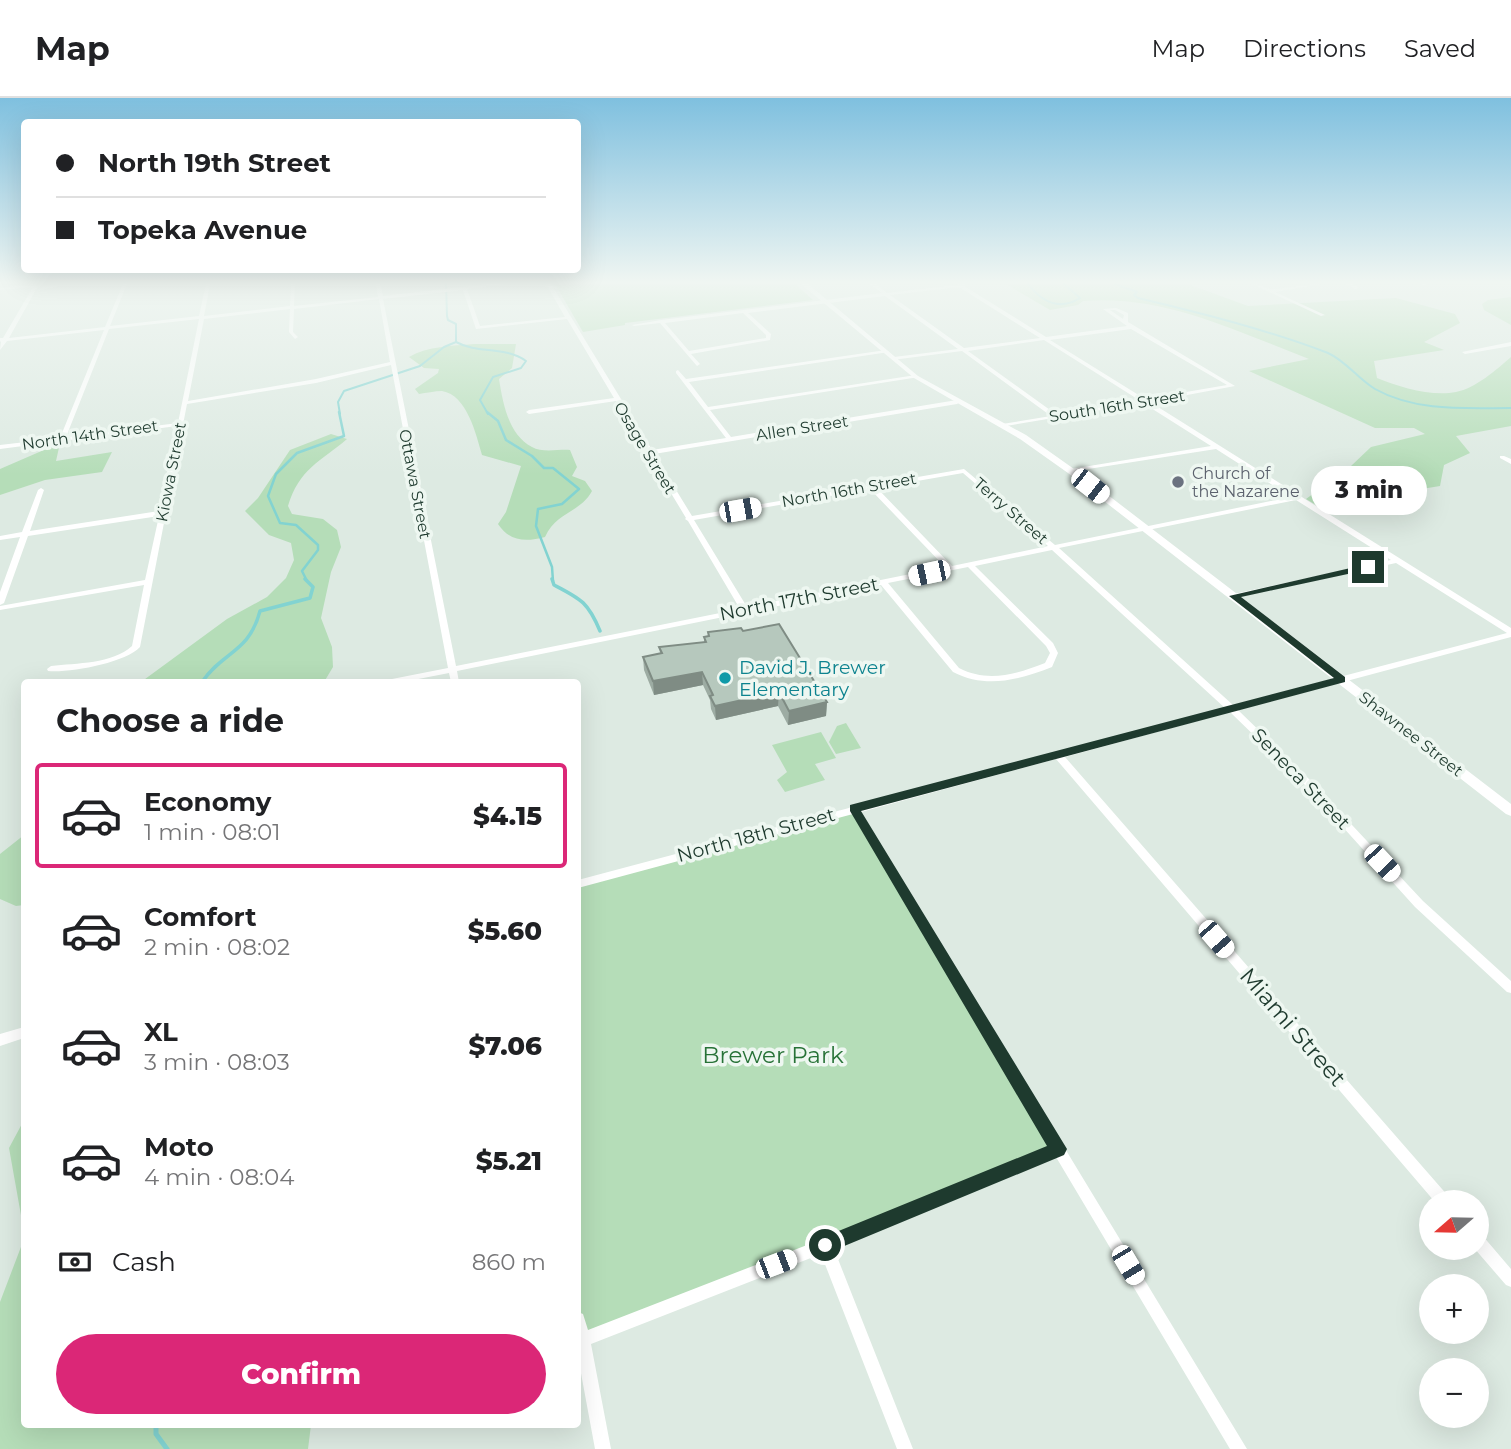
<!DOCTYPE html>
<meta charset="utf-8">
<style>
:root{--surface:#fff;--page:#f6f6f6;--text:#202124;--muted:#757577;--line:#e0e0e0;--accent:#db2777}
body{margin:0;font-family:Montserrat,sans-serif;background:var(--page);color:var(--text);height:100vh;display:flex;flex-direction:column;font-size:26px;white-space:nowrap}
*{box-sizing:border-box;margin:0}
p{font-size:23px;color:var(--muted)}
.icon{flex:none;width:38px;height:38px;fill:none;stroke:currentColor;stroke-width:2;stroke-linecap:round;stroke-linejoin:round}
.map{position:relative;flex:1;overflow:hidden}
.details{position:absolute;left:21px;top:581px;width:560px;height:749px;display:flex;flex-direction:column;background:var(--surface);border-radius:7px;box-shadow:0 7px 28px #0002}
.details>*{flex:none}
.guide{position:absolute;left:21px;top:21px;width:560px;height:154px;border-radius:7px;box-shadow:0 7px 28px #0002;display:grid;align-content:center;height:154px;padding:0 35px;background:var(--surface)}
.needle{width:46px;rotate:250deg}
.fabs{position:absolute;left:1419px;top:1092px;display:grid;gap:14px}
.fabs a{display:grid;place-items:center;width:70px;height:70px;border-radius:50%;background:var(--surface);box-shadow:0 7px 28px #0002;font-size:35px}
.end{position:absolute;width:32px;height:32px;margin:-16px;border:9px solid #1e3a2e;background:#fff;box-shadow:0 0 0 4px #fff}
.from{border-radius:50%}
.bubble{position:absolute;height:49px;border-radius:24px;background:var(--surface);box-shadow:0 7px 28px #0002;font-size:23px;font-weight:800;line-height:49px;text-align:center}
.car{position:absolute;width:21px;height:42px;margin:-21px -10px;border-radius:9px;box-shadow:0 0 5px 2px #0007;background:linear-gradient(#fff 24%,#345 0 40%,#fff 0 76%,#345 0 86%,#fff 0)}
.guide b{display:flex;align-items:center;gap:24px;height:66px;font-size:26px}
.guide b+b{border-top:2px solid var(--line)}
.guide i{width:18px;height:18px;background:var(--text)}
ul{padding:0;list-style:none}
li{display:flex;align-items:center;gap:21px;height:105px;margin:0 14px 10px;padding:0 21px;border:4px solid transparent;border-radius:7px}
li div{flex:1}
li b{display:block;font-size:26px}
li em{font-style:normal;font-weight:800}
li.current{border-color:var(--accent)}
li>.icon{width:63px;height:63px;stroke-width:1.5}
h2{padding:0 35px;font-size:32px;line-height:84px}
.pay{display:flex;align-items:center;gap:18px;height:77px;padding:0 35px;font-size:26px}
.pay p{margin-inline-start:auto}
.action{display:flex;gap:14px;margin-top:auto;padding:14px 35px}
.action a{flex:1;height:80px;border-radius:42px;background:var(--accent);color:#fff;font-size:28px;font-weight:800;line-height:80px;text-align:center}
header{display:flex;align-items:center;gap:42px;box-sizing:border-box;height:98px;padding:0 35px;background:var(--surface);border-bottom:2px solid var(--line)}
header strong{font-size:33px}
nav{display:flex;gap:38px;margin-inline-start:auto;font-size:24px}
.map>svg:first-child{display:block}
</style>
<header>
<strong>Map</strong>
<nav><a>Map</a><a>Directions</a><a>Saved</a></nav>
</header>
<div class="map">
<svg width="1511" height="1351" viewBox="0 0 1511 1351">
<rect width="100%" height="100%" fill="#ddeae2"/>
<path fill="#b5ddb8" d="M555,186H795L813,202L625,225V227L583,234Z
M1006,186H1188L1248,208L1396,200L1455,216L1460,225L1424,244L1444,252L1374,263L1377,280C1399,289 1432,299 1456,294C1476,290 1496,272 1511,259V328L1456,338L1470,355L1444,367L1440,388L1379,398L1326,413L1306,401L1351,368L1371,349L1425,336L1414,330H1375L1249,273L1309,261C1236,233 1163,196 1083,203L1078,207L1050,212Z
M1511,199V227L1484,212L1482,206L1488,202Z
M474,246H516L512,270L499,281C503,305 508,336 532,349C542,355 559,351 570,352L577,369L572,378L585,383L592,393C580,415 556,414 545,439C526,444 510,444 498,426L506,414L521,368L482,357C476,336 467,297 442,293C435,293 426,295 419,296L415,291L438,275L439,271L424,270L409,259C428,248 452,248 474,246Z
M331,336L347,341C320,364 299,371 288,408L292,416L323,421L337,432L341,449L331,474L321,520L332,549L333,569L324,584H141L227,521L267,499L286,480L294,462L291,445L269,437L245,413L258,400L290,352Z
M60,345L56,363L112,354L102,374L45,382L0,397V371Z
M846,625L861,650L836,656L829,644L837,628Z
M821,634L836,660L815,666L825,682L785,694L777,682L787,674L772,647Z
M854,710L1058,1051L582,1242L578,1221V786Z
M24,737V807L16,808L0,801V756Z
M24,1022V1134L9,1050Z
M24,1141V1326L311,1327L308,1351H0V1204Z"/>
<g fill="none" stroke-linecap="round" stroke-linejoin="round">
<path stroke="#82d3d1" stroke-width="2" d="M1028,186C1042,204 1059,213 1080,200L1064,186
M1115,186L1137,194L1134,197L1138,200C1201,215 1268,232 1328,255C1346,263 1358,281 1375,291C1416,314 1466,310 1511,310
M456,244C478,256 505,248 526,263L521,270L493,279L480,302L488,316
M340,316L338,304L344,293L420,268L444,249L456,244V226L448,222L447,218L446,186"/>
<path stroke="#82d3d1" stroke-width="2.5" d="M487,314L498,323L506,342L532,358L544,370H553L579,391L562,406L538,411L536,428L552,469L553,483
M307,483L302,473L318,452V447L296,427L280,425L268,398L276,376L297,355L344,338L339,314"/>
<path stroke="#82d3d1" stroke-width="3.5" d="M552,481L554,487C581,501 588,504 600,533
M202,584C223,553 249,555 260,513L310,500L313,489L305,481"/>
<path stroke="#82d3d1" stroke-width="5" d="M156,1326V1336L167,1351"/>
<path fill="#fff" fill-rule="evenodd" d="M31,186L41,187L38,188L9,240L105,229L123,186H127L110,228L199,218L206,186H210L204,218L290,208L291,186H295L294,208L378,199L376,186H380L383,198L488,186H506L467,191L480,228L565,219L546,186H551L652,352L726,340L676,275V273L678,272L686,281L886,252L889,254L689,284L708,309L916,277L919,279L710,312L731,339L957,302L960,304L957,306L654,356L692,418L964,371L1055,447L1291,399L1216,351L1069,374V372L1071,371L1211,348L1143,305L1000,329V327L1002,326L1051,318L962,253L892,262V260L894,259L958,251L885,198L748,215L771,236L770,242L691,256L700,266L697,268L660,225L634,228L632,227L661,222L882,195L870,186H876L887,195L965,186L964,188L1046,239L1127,228L1103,211L1116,210L1128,215V224L1235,288L1150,304L1511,530V539L1238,612L1310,682L1423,803L1511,883V895L1507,894L1415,809L1304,686L1230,614L1065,659L1449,1099L1451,1104H1435L1056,661L861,714L1247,1351H1230L1056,1059L834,1151L913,1351H897L821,1156L591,1246L611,1351H595L578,1259V1214L583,1216L588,1232L825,1140L1049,1048L853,716L578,790V782L849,710L854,706L857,707L1225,610L1052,452L975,468L1053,545L1058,555L1052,569C1019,582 986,591 953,574L881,487L457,573L459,584H451L449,575L403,584H388L389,582L392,581L448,570L391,267L316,285L187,306L140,549C125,565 70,575 48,573L47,571L51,568C77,565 112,566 132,548L144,487L0,512V508L145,482L159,418L28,438L4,505L0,507V494L20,439L0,442V438L22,434L38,392L41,390L44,392L30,433L159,413L177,328L0,351V347L60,340L104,232L7,243L0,252L1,243L0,244V240H3L33,189L0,192V190ZM959,189L1040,240L964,250L890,197ZM463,192L476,231L567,221L614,300L529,312L526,314L529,316L616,303L646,353L644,355L648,357L686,420L685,421L688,423L740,511L456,568L383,201ZM379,201L390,264L316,281L188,303L204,221L290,211L289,234L295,241L298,239L293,234L294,211ZM1110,212H1115L1124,217L1123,221ZM743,215L766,237V240L689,253L665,225ZM199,221L178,325L66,339L109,231ZM1131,231L1227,287L1145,301L1050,242ZM1044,242L1139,302L1057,317L968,253ZM963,375L1048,448L952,468L877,390ZM870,391L945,469L747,509L694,422ZM1296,402L1391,462L1234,496L1230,498L1231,500H1234L1396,465L1507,535L1233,607L1059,450ZM968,469L1046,548L1050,555L1045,565C1017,576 988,585 959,570L888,485Z
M1252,186C1260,186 1267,192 1274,191C1290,190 1305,186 1321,186L1275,194L1325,217L1321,218Z
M1346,186H1353L1359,190L1355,191Z
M1422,186H1426V187L1424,188Z
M1511,244V248L1465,256L1462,254Z
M1500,358H1504L1511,361V366L1500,360Z
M24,929V940L0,948V936Z
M1477,1135L1482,1137L1511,1171V1189L1506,1187L1474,1150H1477Z"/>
<path fill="#fff" fill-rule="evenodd" d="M801,186H808L918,278L1026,337L1074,371L1511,706V718L1506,716L1068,375L1020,341L914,280Z"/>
</g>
<path fill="#9daca3" d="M743,533L827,604L826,618L788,627L778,608L716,622L711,611L710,602L703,587L654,597L644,572L643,559L660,555L659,549L704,544V539L708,538V534Z"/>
<path fill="#7f8c84" d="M702,574L703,587L654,597L653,583Z
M779,594L778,608L716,622L715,608Z
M827,604L826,618L788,627L789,613Z"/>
<path fill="#b6c8bd" stroke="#7f8c84" stroke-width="2" d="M779,526L827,604L789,613L779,594L715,608L710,598L713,597L702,574L653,583L643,559L662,555L659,549L706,544L704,539L709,538L708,534L741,530L743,533Z"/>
<linearGradient id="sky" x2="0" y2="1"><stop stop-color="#7fc0df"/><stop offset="0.49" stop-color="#f0f6f2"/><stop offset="1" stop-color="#f0f6f2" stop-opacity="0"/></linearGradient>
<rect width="1511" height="376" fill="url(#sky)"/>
<path fill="#1e3a2e" d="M1368,466L1371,467V471L1241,499L1345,579V584L861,713L1067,1051L1064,1057L825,1156L819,1153L816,1147L819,1141L1047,1048L850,713V707L1334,580L1229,498Z"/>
<circle fill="#6b7280" stroke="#eef7f1" stroke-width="2.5" cx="1178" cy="384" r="7"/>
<circle fill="#0f9aa8" stroke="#eef7f1" stroke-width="2.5" cx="725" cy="580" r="7"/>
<g text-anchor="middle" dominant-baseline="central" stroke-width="7" stroke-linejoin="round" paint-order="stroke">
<g font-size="16" fill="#1e3a2e" stroke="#eef7f1">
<text transform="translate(1117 308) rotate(-9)">South 16th Street</text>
<text transform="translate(802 330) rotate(-9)">Allen Street</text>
<text transform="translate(90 337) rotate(-8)">North 14th Street</text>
<text transform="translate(645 350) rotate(59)">Osage Street</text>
<text transform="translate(171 374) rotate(-79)">Kiowa Street</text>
<text transform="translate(415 386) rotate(79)">Ottawa Street</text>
<text transform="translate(849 392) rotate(-10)">North 16th Street</text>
<text transform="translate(1011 413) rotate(41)">Terry Street</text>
<text transform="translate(1411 636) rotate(38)">Shawnee Street</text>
</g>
<g font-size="16" fill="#5b616d" stroke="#eef7f1" text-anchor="start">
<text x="1192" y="375">Church of<tspan x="1192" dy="18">the Nazarene</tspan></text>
</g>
<g font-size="19" fill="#1e3a2e" stroke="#eef7f1">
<text transform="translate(799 501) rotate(-11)">North 17th Street</text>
<text transform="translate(1301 681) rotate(46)">Seneca Street</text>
<text transform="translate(756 737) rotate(-15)">North 18th Street</text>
</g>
<g font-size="19" fill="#0d838f" stroke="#eef7f1" text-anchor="start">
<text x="739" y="569">David J. Brewer<tspan x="739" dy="22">Elementary</tspan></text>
</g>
<g font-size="23" fill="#1e3a2e" stroke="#eef7f1">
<text transform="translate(1293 929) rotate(49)">Miami Street</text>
</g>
<g font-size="23" fill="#277237" stroke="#eef7f1">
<text x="773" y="957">Brewer Park</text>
</g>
</g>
</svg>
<div class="fabs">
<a><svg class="needle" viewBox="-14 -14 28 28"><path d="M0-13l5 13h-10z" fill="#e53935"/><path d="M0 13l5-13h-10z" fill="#757577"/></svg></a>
<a>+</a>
<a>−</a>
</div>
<i class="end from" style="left:825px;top:1147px"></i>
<i class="end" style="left:1368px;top:469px"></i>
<div class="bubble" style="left:1311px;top:368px;width:116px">3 min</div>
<i class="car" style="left:1090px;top:388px;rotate:128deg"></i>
<i class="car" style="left:740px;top:412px;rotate:80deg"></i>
<i class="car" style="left:929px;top:475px;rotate:258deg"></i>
<i class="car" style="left:1382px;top:765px;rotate:137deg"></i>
<i class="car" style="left:1216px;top:841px;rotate:139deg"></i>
<i class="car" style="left:776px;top:1166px;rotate:69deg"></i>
<i class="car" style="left:1128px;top:1167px;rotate:149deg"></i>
<div class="guide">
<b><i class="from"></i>North 19th Street</b>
<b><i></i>Topeka Avenue</b>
</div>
<section class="details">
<h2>Choose a ride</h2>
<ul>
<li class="current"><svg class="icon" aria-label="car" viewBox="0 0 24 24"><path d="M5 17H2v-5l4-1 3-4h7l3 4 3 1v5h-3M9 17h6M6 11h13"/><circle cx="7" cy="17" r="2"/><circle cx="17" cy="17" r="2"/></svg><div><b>Economy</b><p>1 min · 08:01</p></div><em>$4.15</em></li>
<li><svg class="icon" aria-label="car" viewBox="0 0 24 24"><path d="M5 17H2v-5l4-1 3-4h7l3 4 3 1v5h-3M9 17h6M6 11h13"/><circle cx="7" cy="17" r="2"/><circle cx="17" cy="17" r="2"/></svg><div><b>Comfort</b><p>2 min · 08:02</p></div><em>$5.60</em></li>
<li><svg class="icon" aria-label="car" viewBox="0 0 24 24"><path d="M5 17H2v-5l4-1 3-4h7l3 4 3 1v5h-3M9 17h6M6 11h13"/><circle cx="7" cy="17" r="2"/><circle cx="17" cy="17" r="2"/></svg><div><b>XL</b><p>3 min · 08:03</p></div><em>$7.06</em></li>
<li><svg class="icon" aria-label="car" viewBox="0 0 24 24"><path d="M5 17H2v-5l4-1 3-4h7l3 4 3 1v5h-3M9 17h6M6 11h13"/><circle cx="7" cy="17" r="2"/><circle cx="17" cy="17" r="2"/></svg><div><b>Moto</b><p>4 min · 08:04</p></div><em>$5.21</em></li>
</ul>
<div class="pay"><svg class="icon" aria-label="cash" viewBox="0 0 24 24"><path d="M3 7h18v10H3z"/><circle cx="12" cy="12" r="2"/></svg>Cash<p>860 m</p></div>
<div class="action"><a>Confirm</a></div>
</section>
</div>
